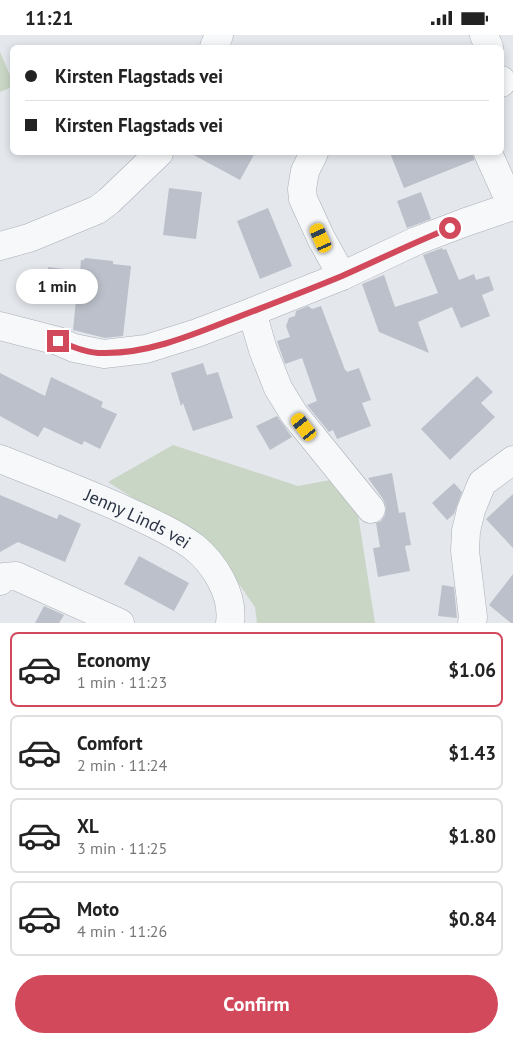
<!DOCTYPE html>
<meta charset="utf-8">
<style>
:root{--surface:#fff;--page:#f6f6f6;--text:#222;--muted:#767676;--line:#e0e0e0;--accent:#d1495b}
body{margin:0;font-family:"PT Sans",sans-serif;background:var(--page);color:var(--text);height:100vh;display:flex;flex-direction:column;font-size:19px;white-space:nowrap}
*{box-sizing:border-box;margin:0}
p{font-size:16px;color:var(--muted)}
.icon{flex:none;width:28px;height:28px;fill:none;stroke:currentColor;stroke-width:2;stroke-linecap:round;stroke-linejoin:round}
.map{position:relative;height:588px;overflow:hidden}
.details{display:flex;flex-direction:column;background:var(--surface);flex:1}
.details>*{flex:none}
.banner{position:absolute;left:10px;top:10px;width:494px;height:110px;border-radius:8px;box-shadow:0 2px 8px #0003;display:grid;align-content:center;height:110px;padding:0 15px;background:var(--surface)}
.end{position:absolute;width:22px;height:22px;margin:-11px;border:6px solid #d1495b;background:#fff;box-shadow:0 0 0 2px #fff}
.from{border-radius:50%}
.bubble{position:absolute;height:35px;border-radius:18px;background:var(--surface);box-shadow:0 2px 8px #0003;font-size:16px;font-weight:600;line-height:35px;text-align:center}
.car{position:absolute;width:15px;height:30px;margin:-15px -8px;border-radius:6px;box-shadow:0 0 4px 1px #0007;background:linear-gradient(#f5c518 24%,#345 0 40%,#f5c518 0 76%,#345 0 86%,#f5c518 0)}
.banner b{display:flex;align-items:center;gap:18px;height:48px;font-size:19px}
.banner b+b{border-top:1px solid var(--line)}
.banner i{width:12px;height:12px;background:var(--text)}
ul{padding:9px 0 0;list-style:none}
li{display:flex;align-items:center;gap:15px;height:75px;margin:0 10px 8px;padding:0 5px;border:2px solid var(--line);border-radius:8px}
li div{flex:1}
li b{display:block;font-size:19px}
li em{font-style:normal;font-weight:600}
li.selected{border-color:var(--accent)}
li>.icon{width:45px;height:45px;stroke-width:1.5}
.primary-button{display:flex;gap:10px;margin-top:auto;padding:10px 15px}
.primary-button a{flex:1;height:58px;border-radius:30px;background:var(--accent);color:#fff;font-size:20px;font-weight:600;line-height:58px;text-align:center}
.status{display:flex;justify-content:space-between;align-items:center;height:35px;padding:0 25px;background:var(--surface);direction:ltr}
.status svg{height:14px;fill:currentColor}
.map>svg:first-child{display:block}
</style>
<div class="status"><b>11:21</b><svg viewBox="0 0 49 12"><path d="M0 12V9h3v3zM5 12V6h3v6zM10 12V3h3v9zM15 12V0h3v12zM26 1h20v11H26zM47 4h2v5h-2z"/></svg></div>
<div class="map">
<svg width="513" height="588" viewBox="0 0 513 588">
<rect width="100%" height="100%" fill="#e4e7ec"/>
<path fill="#c9d6c5" d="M0,17L12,45V52L0,57Z
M173,410L298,451L352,441L375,588H257L255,572L215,515L108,447Z"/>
<path fill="#bbc0ca" d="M190,118H255L240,145Z
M390,118H473L474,125L404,153Z
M169,153L202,157L196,204L163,200Z
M421,157L431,184L407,193L397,166Z
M268,173L292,231L260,244L237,186Z
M442,213L443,215L446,214L459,245L474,239L476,245L489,241L494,255L482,260L490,281L461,293L452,272L418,287L429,318L379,297L362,249L384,240L395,272L438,258L423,220Z
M85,223L113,226V229L131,231L123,301L105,303L73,295L76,265L44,262L48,232L80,236L81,225H84Z
M308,271L312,274L321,271L345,335H346L347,337L359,333L371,365L362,368L371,391L337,404L333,395L329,397L307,370L317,366L302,323L285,329L277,306L290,302L286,291L289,283L295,281L296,276Z
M203,328L207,340L218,337L233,383L193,396L183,368L181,371L171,338Z
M0,338L45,361L51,342L103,367L101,372L117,379L100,414L84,406L82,410L44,392L38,402L0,381Z
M477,341L493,357L481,368L495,382L450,425L421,394Z
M277,381L292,402L270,415L256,391Z
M392,438L399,478L405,477L411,510L405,511L410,536L378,542L373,513L380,512L376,488L381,486L385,480L386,472L383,464L368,443Z
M454,448L462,457L454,479L447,485L432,468Z
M513,459V513L486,484Z
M0,460L57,484L59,479L81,489L65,527L18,507L0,517Z
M139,521L189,548L174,576L124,549Z
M513,539V588H511L489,570Z
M442,550L454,552L457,583L438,581Z
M44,571L64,580L59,588H35Z"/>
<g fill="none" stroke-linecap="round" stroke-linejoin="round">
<defs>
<g id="minor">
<path d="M484,0L489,12"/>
<path d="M214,12L219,0"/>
<path d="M501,45V48"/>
<path d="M314,118L305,136L302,154L303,164L321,203L342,241"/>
<path d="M488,118L506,158L513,164"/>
<path d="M0,211L29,203L97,175L109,166L159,118"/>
<path d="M252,277L263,315L278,353L294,379L371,474"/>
<path d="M0,291L58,306L74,313L104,319L146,314L197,298L252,277L342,241L416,206L466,187L513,171"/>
<path id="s1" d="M0,424C43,441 85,457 127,476C150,487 174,497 194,512C215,529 234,560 230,588"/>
<path d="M0,546L4,542L16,541L120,588"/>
<path d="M472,588L473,582L465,516L466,496L471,475L482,448L513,425"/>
</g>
</defs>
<use href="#minor" stroke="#a9aeb7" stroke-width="29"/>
<use href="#minor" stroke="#f7f8fa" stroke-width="28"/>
</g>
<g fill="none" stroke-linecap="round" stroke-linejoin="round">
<path stroke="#d1495b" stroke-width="6" d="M58,306C73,312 90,319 106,318C150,318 192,300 233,284C269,270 306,256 342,241C378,225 413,208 450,193"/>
</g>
<g text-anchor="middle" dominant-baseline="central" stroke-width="4" stroke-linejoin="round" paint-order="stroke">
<g font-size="18" fill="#2b3445" stroke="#f4f6f9">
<text stroke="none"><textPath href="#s1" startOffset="150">Jenny Linds vei</textPath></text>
</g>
</g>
</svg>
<i class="end from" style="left:450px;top:193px"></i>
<i class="end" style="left:58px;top:306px"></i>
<div class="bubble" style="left:16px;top:234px;width:82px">1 min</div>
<i class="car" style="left:321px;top:203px;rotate:336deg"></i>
<i class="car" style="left:304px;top:392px;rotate:322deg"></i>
<div class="banner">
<b><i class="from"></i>Kirsten Flagstads vei</b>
<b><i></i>Kirsten Flagstads vei</b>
</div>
</div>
<section class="details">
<ul>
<li class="selected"><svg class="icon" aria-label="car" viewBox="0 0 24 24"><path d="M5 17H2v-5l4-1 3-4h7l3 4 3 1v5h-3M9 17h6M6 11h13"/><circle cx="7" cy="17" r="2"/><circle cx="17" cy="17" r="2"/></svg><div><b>Economy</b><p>1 min · 11:23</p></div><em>$1.06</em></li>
<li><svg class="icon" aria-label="car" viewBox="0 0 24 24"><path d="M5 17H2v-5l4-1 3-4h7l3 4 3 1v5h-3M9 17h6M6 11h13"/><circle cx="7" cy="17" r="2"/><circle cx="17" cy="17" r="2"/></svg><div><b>Comfort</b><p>2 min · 11:24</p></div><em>$1.43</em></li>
<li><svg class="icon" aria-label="car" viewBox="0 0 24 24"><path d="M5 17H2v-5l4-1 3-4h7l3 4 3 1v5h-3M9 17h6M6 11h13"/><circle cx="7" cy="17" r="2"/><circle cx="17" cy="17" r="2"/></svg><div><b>XL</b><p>3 min · 11:25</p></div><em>$1.80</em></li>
<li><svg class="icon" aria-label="car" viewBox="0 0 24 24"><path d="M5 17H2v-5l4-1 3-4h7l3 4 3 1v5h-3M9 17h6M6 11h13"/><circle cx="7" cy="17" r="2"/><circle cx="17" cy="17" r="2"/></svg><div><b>Moto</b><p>4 min · 11:26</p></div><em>$0.84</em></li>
</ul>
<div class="primary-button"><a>Confirm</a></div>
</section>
